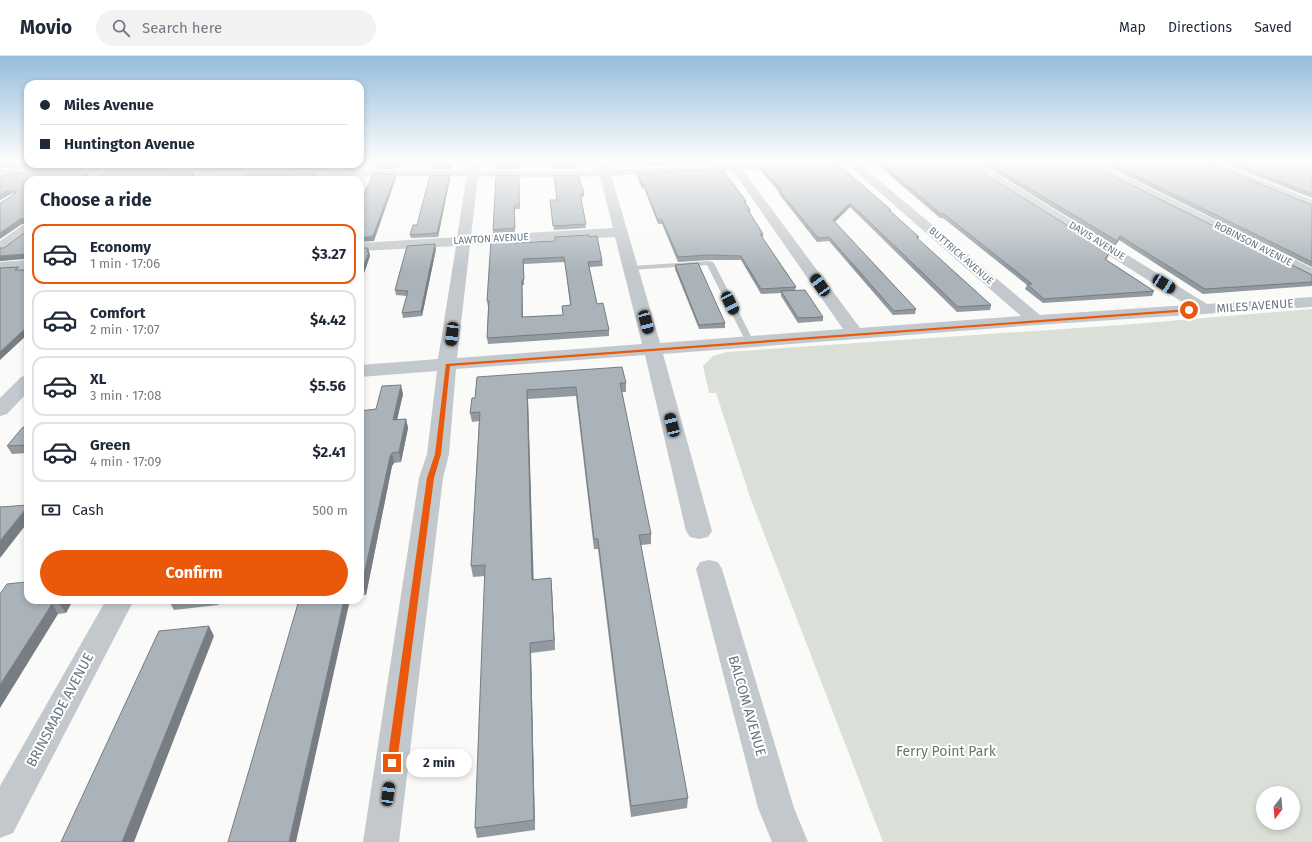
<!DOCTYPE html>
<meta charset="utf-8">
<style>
:root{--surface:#fff;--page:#f2f2f3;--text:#1f2937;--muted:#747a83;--line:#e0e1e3;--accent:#ea580c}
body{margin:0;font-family:"Fira Sans",sans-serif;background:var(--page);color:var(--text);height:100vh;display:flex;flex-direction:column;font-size:15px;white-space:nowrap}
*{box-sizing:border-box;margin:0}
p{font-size:13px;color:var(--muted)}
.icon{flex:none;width:22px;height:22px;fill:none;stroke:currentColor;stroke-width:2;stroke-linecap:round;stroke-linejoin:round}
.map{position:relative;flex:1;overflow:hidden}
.sheet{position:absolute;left:24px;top:120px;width:340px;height:428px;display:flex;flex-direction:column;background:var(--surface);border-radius:12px;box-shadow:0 2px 6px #0003}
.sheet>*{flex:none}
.guide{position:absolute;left:24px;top:24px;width:340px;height:88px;border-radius:12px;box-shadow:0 2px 6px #0003;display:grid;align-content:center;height:88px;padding:0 16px;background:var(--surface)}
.needle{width:26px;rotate:196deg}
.controls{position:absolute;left:1256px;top:730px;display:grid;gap:8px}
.controls a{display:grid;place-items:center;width:44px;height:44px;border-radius:50%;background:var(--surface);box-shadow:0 2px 6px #0003;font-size:20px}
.end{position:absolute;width:18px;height:18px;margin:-9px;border:5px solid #ea580c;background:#fff;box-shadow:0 0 0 2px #fff}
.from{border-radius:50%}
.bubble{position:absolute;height:28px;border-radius:14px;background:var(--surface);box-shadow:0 2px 6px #0003;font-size:13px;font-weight:700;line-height:28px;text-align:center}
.car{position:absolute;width:12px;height:24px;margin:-12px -6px;border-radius:5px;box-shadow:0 0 3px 1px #0007;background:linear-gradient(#222 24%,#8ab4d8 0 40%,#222 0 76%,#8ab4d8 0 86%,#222 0)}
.guide b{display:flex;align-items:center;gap:14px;height:38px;font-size:15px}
.guide b+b{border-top:1px solid var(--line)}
.guide i{width:10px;height:10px;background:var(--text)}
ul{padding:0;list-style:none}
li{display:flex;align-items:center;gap:12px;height:60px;margin:0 8px 6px;padding:0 8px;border:2px solid var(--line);border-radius:12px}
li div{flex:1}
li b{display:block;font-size:15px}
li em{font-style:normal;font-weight:700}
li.current{border-color:var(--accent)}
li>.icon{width:36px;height:36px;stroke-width:1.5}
h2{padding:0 16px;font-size:18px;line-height:48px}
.pay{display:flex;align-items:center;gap:10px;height:44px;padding:0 16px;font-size:15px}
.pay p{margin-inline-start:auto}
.primary-button{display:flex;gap:8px;margin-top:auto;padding:8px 16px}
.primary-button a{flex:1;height:46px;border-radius:24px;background:var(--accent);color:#fff;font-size:16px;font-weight:700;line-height:46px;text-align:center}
header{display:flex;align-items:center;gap:24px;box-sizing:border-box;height:56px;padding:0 20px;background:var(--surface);border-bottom:1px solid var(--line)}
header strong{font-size:19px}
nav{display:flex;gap:22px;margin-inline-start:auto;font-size:14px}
.search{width:280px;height:36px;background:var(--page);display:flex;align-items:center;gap:10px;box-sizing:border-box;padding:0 14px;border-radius:22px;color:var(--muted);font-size:15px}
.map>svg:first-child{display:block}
</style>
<header>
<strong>Movio</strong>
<div class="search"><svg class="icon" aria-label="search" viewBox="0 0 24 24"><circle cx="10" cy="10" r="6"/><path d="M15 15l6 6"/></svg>Search here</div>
<nav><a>Map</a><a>Directions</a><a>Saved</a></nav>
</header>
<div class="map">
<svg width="1312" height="786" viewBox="0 0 1312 786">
<rect width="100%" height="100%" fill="#fafaf8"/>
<path fill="#dadfd7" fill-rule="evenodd" d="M1312,253V786H883L750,441L716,337H709L703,310L713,300L727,296L1122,269ZM1263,737H1293V767H1263Z"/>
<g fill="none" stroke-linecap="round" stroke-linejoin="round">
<path fill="#c3c8cc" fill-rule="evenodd" d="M291,108H297L287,118H283V116Z
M710,205L714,207L754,286L753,288L750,289L746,286L707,209L631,214L627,212L631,210Z"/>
<path fill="#c3c8cc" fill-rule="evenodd" d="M24,105H28V108H33L0,126V117Z
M469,105H480L471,180L613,172L596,105H607L660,287L843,273L726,105H736L860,272L1021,260L846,107L845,105H856L1040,259L1187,249L964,107L963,105H975L1207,248L1312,241V251L1036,269L663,298L712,475L708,481L699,483L690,481L686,475L645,299L456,313L449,398L443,422L399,786H363L419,422L427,398L437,315L360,321V309L438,303L456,190L360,195V187L457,181ZM615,181L642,288L457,302L470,189Z
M1081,105H1095L1312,212V223L1307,221L1083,107Z
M1201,105H1215L1312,144V153L1203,107Z
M360,107L361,108L352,124H340L349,108Z
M228,108H240L225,124H213Z
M104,113L108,114L110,116L101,124H87L100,114Z
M28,168V178L5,195L0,196V185L23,169Z
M28,204V214L0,216V206Z
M28,319V336L7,358L0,360V342L21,321Z
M709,504L718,506L722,513L794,752L808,786H772L758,752L696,513L700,506Z
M106,544H134L13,777L0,782V730Z"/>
<path fill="#c3c8cc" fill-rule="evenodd" d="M822,105H897L891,108L581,121L0,119V113L581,115Z"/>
</g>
<path fill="#929a9f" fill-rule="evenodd" d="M0,105H22L8,112H0Z
M373,105H407L406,108H400L399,113H378L377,110L378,108H373Z
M430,105H457L456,108H454L452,113H433L432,110L433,107H430Z
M496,105H575L576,113H553L552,107L519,108V113H496Z
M631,105H715V108L633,111Z
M752,105H792L754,106Z
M977,105H1083L1312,219V230L1203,238L1119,184L1115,190Z
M1097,105H1204L1312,149V211Z
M1218,105H1312V142Z
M880,106H892L1110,196L1108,201L1106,204L1154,235L1152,240L1043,247L1025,233L1027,229L943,162H940L879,110Z
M28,108H209L204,112H30Z
M254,108H289L284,112H254L253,109Z
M295,108H325L322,113H295L294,109Z
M761,112L891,154L890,155L919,181L918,184L991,249L990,254L957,256L850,151L835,166L916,253L915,258L893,259L829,185L817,186L779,138V136L761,115Z
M87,117L89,121H88H195L28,124L27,203L0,205V192H4L27,175V167L22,168L14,138H11L0,144V122Z
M637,117L746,145V148L750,154V157L763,178V182L796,231L795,235L823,261V265L798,267L781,240V237L761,238L741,204H710L678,206L662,168H658L644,132L642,133L637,120Z
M554,119L584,137V141H581L586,172L554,174L550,144H557Z
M450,122L438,181L411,182L410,179Z
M519,122L520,153H515V176L493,177V174Z
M589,181L602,205L603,210L589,211L597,248L609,274V280L488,288L487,282L488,251L487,245L515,187L555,185ZM565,206L570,249L563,259L523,261L522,229H524V208Z
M360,192H368L370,200L364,217H360Z
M436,193L422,260L403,262L402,257L407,240L396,239L395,234Z
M675,209L725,267V272L699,273L675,213Z
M477,321L626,327V336H622L651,478V488L641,489L688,742L687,752L631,761L598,493H594L576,340L528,343L533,524L551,522L555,594L531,597L535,774L477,782L475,772L485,520L473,521L471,510L479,365L472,366L470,357L475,342Z
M403,338L397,363H406L408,372L401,406L394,407L392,410L366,539H360V355L376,353Z
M28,371V397L12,398L7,390Z
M28,544H73L66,557L58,558Z
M171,544H220L218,549L174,554L170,547Z"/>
<path fill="#777d82" d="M12,105H22L8,112L6,108Z
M400,105V108L399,113L398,110Z
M203,108H209L204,112Z
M285,108H289L284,112V109Z
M322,108H325L322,113Z
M87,117L89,121L86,124L84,120Z
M193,117L195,121L191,124H186Z
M316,118L317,122L315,124H312Z
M396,118V122L374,185L360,186V182Z
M450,119V122L438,181L437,177Z
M9,134L11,138L0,144V139Z
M850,147V151L832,168L833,164Z
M27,162L28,167L22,168L0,183V177L20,163Z
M1120,180L1119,184L1115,190L1117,185Z
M435,188L436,193L422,260L421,255Z
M368,192L370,200L364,217L363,212Z
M26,198L28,202L0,205V200Z
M522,224V229L523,267L522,261Z
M28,270V278L0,304V296Z
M401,329L403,338L395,373L393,364Z
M527,334L528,343L534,534L532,524Z
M406,363L408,372L401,406L399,396Z
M392,397L394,407L392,410L366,539L362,528L390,401Z
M28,450V466L0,502V485Z
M551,522L552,532L555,594L554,584Z
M61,544H73L66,557L59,547Z
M216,544H220L218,549Z
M344,544H350L296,786H289Z
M52,548L58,558L0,652V629Z
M209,570L214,580L134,786H122Z
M530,587L531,597L535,774L534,764Z"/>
<path fill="#aab3b9" stroke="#777d82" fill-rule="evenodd" d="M0,105H12L6,108H0Z
M373,105H405H400L398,110H377L379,105Z
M434,105H456H453L452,110H432Z
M496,105H535H518V110H496Z
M551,105H575L576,110H552Z
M632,105H693L633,107Z
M895,105H964L1110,196L1105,203L1154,235L1044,243L1027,228H1032L944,158H941L880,106H892Z
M984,105H1083L1312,219V226L1205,233L1120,180L1117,185Z
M1106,105H1204L1312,149V206Z
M1228,105H1312V138Z
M254,108H285L284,109H253Z
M295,108H322V109H294Z
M838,108L891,154H889L919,181H916L991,249L958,251L850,147L833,164L916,253L894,255L829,181L818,182L779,134H782L761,112Z
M722,113L746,145H744L750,154H748L763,178H760L796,231L761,233L741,200L710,199L678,201L662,164H658L644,129H642L637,117Z
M11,117H87L84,120L85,121H99L105,117H193L186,124H28V204L27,205V199L26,198L0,200V192H4L27,175V162L20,163L0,177V147L16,137V135L9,134L0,139V122Z
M245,118H316L312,124H239Z
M373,118H396L373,180L360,182V148Z
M430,119H450L437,177L410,179L413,169H417Z
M496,119H519V149L514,150L515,172L493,174Z
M554,119H578L584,137L580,138L586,168L553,170L550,144H557Z
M589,179V181L597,180L602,205L588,206L597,248L603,247L609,274L487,282L489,245H487L491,184L515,183V187L555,185V181ZM564,201L571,249L562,250L563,259L522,261V224L524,223L523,203Z
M435,188L421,255L402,257L408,235L395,234L407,190Z
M360,192H368L367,196H369L363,212H360Z
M698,207L725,267L699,269L675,209Z
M19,211L15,214H28V270L0,296V212Z
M805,234L823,261L798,262L781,235Z
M622,311L626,327H620L651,478L639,479L688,742L631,750L598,483H594L576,331L527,334L532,524L551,522L554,584L530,587L534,764L475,772L485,509L471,510L480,356L470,357L472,342H475L477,321Z
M401,329L393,364L406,363L399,396L392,397L390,401L362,528H360V355L376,353L382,330Z
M23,371H28V389L7,390Z
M28,449V450L0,485V451Z
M28,523V544H61L59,547L52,548L0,629V538L7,528L26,526Z
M171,544H194L170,547Z
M299,544H344L289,786H228Z
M209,570L122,786H61L159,575Z"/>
<linearGradient id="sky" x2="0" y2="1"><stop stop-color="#96bcdc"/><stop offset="0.49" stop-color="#fdfdfc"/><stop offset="1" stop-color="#fdfdfc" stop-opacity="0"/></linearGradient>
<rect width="1312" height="215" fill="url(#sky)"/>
<path fill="#ea580c" d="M1189,253L1191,255L450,310L441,398L434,422L397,707L395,710L392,711L388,710L387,707L427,422L435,398L446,308Z"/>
<g text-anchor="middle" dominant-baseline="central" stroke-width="4" stroke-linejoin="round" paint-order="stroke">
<g font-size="10" fill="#657683" stroke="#fff">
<text transform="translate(491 183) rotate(-3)">LAWTON AVENUE</text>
<text transform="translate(1097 185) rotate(32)">DAVIS AVENUE</text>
<text transform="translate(1253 188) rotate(27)">ROBINSON AVENUE</text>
<text transform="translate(961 200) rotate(41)">BUTTRICK AVENUE</text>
</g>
<g font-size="12" fill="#657683" stroke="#fff">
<text transform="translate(1255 250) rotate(-4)">MILES AVENUE</text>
</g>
<g font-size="14" fill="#657683" stroke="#fff">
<text transform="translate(747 650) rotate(74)">BALCOM AVENUE</text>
<text transform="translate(60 654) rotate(-62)">BRINSMADE AVENUE</text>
</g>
<g font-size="14" fill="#687a64" stroke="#fff">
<text x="946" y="695">Ferry Point Park</text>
</g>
</g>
</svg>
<div class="controls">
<a><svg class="needle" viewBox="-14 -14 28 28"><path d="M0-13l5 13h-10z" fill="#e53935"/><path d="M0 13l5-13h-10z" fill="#747a83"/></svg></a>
</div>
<i class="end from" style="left:1189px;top:254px"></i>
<i class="end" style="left:392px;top:707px"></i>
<div class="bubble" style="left:406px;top:693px;width:66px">2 min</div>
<i class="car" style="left:1164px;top:228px;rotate:122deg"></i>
<i class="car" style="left:820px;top:229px;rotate:325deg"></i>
<i class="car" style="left:730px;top:247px;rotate:153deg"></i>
<i class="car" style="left:646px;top:266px;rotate:165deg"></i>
<i class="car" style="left:452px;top:278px;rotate:187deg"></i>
<i class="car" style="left:672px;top:369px;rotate:346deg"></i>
<i class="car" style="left:388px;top:738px;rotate:8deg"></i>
<div class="guide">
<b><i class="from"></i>Miles Avenue</b>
<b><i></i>Huntington Avenue</b>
</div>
<section class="sheet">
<h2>Choose a ride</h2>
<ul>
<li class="current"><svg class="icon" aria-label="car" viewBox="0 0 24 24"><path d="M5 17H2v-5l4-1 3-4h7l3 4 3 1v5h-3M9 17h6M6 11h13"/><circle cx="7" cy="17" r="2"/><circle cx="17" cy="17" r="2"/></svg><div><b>Economy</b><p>1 min · 17:06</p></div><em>$3.27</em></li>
<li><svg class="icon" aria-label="car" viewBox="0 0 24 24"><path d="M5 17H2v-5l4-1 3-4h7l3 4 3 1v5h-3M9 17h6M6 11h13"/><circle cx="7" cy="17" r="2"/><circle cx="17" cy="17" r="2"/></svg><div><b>Comfort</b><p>2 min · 17:07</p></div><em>$4.42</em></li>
<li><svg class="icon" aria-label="car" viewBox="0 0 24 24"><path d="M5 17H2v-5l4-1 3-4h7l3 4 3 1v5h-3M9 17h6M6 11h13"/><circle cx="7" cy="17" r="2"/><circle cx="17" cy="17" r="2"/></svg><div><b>XL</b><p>3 min · 17:08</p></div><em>$5.56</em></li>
<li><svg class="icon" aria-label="car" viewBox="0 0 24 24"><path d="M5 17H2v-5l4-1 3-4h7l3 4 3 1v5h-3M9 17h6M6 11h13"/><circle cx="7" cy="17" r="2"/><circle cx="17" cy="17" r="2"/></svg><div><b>Green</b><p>4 min · 17:09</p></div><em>$2.41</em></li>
</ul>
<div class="pay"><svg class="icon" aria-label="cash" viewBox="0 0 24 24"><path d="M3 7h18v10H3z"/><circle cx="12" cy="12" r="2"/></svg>Cash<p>500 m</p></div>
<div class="primary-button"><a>Confirm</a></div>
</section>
</div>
